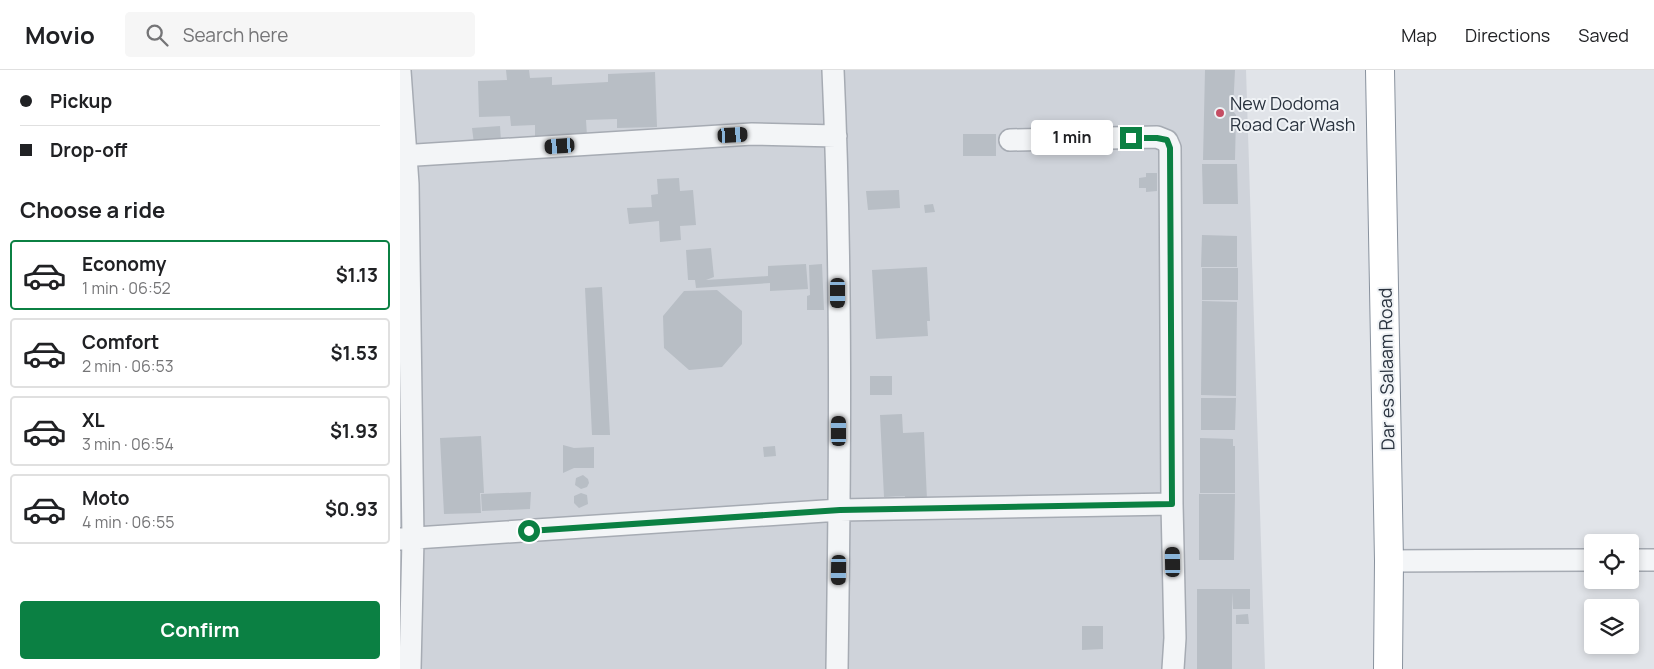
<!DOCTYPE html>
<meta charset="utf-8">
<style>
:root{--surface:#fff;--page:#f6f6f6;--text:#202124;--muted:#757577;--line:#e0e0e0;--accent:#0b8043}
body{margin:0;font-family:Manrope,sans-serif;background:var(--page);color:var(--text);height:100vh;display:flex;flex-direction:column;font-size:19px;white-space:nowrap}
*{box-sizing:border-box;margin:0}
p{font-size:16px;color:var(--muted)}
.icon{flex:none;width:28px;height:28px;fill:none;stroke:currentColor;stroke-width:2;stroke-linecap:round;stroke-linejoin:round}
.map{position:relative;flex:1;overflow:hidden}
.panel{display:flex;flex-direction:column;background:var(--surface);width:400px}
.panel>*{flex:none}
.hud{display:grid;align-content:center;height:110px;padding:0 20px;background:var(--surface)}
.controls{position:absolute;left:1184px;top:464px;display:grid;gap:10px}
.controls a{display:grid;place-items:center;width:55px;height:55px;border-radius:5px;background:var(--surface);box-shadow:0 2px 8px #0003;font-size:25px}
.end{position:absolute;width:22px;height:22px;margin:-11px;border:6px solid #0b8043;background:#fff;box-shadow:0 0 0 2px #fff}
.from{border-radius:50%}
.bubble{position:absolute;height:35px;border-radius:5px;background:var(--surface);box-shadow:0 2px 8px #0003;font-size:16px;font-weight:700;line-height:35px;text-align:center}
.car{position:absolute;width:15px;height:30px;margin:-15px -8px;border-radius:6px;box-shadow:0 0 4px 1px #0007;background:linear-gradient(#222 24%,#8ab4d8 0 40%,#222 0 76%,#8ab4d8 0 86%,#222 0)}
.hud b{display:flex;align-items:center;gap:18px;height:48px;font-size:19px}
.hud b+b{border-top:1px solid var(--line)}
.hud i{width:12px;height:12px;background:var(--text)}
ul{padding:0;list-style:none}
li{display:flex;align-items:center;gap:15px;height:70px;margin:0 10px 8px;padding:0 10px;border:2px solid var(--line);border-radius:5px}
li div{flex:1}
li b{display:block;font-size:19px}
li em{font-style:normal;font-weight:700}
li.active{border-color:var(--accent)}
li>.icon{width:45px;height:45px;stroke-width:1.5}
h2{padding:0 20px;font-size:22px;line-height:60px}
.primary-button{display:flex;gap:10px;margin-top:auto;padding:10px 20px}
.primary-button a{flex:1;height:58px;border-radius:5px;background:var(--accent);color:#fff;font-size:20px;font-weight:700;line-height:58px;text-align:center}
header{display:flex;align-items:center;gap:30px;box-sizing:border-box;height:70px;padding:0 25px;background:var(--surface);border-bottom:1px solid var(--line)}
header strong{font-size:24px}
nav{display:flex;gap:28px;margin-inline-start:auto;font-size:18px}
.search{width:350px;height:45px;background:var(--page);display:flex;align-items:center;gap:12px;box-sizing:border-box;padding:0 18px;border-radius:5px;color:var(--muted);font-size:19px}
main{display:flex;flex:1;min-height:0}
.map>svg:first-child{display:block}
</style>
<header>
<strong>Movio</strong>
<div class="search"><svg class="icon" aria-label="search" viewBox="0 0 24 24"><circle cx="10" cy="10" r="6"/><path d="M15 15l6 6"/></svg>Search here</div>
<nav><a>Map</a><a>Directions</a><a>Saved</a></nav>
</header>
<main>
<section class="panel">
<div class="hud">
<b><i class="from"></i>Pickup</b>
<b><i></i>Drop-off</b>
</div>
<h2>Choose a ride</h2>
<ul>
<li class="active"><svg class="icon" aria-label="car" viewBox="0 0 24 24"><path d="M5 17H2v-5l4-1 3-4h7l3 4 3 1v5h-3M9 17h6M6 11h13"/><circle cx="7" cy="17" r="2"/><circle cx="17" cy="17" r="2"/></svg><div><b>Economy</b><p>1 min · 06:52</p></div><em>$1.13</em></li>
<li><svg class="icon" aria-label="car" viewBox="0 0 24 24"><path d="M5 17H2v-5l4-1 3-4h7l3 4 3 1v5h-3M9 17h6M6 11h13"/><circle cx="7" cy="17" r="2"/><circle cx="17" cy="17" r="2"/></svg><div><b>Comfort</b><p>2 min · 06:53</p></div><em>$1.53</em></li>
<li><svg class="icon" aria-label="car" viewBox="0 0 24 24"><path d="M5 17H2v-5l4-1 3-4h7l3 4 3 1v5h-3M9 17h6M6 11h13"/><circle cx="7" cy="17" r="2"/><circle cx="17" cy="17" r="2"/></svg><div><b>XL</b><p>3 min · 06:54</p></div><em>$1.93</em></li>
<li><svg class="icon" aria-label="car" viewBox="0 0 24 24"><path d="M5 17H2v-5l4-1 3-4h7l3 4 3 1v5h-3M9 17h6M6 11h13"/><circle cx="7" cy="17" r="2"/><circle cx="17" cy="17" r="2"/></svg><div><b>Moto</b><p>4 min · 06:55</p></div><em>$0.93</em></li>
</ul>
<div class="primary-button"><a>Confirm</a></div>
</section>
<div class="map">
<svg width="1254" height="599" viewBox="0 0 1254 599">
<rect width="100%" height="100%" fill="#e1e4e9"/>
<path fill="#cfd3da" d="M0,0H846L865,599H0Z"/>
<path fill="#b8bec5" d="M106,0H129L130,8L152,7V15L208,12V4L255,2L257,57L217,58V49L186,50L187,66L135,68V55L111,56L110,46L79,47L78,11L107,10Z
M805,0H835L833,41L836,45L835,90H803Z
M100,56L101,71L74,74L72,58Z
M563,64H596V86H563Z
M802,94H837L838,134H803Z
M746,103H757V121L746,122V118H739V108L746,107Z
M279,108L280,121L293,120L296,155L280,156L281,170L260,172L259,151L229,154L227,138L252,137L251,125L258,124L257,109Z
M499,120L500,138L468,140L466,121Z
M533,134L535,142L525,143L524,135Z
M802,165L837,166V197H801Z
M311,178L314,207L306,210L368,206V196L406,194L408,219L370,221V213L296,218L295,210H288L286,180Z
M422,194L424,240H407V226L410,225L409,195Z
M527,197L530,251H527L528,266L476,269L472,200Z
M802,198H838V230H802Z
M202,217L210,365H192L185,218Z
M317,220L342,241V274L322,297L289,300L264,278L263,246L284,221Z
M802,231L837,232L836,326L801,325Z
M470,306H492V325H470Z
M801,328H836L835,360H801Z
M502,344L503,363L524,362L527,430L505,431V426L484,427L480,345Z
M81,366L84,423H80L81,443L44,444L40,368Z
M800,368L833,369V376H835V423H800Z
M163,375L174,378L194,377V398H174L163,403Z
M375,376L376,386L364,387L363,377Z
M183,405L188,409L189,413L187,417L181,419L175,415L176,408Z
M131,422L130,439L82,441L81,424Z
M181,423L187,425L188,434L179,438L174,433V426Z
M799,424H835L834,490H799Z
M797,519H850V539H833L832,522V599H797Z
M848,544L849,554H836V545Z
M682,556H703V579L682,580Z"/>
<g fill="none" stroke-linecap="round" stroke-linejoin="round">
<defs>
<path id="minor" d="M433,0C442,199 440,400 437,599
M0,1L8,114L13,469L10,599
M610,70L757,67L767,71L770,78L772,434L775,568L773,599
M0,86L352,64L436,66
M0,469L440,440L772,434
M1230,490H1254
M989,491L1192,490"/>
<path id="highway" d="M980,0L989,491L988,599"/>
</defs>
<use href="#minor" stroke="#a6abb3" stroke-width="24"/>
<use href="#highway" stroke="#89929e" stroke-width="30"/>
<use href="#minor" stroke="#f3f5f7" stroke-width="21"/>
<use href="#highway" stroke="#fff" stroke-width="28"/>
</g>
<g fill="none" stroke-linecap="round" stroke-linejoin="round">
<path stroke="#0b8043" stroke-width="6" d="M129,461L440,440L772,434L770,78L767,70L757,68H731"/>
</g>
<circle fill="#c54e64" stroke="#f0f3f6" stroke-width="2" cx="820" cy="43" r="5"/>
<g text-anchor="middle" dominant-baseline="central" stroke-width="4" stroke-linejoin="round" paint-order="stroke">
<g font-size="18" fill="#2a333f" stroke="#f0f3f6" text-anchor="start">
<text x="830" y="33">New Dodoma<tspan x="830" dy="21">Road Car Wash</tspan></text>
</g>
<g font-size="18" fill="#2a333f" stroke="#f0f3f6">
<text transform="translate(986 299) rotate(-91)">Dar es Salaam Road</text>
</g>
</g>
</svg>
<div class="controls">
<a><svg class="icon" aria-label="locate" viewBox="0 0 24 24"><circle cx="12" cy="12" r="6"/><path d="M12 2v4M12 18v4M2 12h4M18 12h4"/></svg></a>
<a><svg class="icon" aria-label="layers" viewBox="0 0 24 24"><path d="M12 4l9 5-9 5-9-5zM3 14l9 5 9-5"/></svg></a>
</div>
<i class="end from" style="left:129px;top:461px"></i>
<i class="end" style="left:731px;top:68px"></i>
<div class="bubble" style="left:631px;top:50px;width:82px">1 min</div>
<i class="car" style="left:333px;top:65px;rotate:87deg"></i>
<i class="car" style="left:160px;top:76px;rotate:266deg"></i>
<i class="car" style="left:438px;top:223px;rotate:180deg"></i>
<i class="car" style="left:439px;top:361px;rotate:0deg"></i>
<i class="car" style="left:773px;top:492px;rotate:359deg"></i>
<i class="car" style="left:439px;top:500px;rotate:181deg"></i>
</div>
</main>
